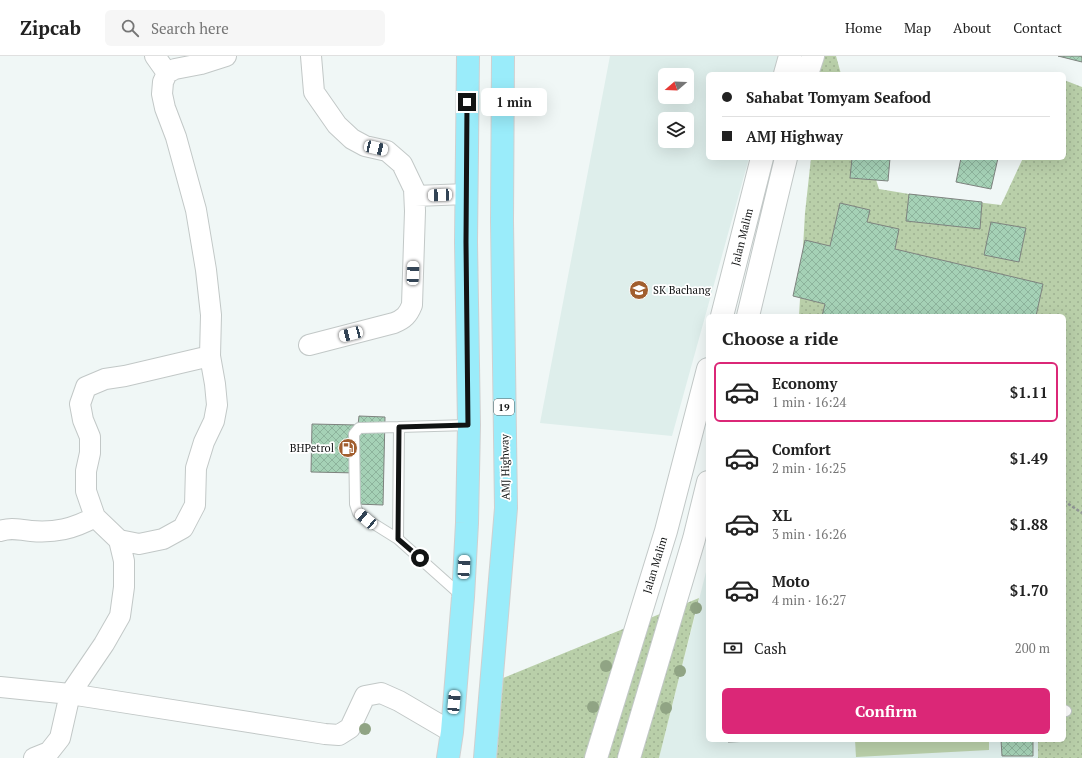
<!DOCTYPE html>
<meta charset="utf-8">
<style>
:root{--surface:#fff;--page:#f6f6f6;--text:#222;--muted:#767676;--line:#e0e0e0;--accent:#db2777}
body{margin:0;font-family:"PT Serif",serif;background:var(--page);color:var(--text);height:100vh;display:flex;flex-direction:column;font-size:15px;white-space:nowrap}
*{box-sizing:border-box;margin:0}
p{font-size:13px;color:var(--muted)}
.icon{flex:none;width:22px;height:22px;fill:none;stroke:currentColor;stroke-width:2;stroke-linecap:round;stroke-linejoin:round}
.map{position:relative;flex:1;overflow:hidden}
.panel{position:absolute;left:706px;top:258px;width:360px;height:428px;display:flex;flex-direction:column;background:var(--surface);border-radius:6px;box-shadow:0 4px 16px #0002}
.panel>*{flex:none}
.top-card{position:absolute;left:706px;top:16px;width:360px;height:88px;border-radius:6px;box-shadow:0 4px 16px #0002;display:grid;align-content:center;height:88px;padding:0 16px;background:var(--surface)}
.needle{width:26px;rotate:251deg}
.tools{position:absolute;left:658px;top:12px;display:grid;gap:8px}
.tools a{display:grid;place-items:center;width:36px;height:36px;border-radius:6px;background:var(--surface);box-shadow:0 4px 16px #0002;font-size:20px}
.end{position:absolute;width:18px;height:18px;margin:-9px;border:5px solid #111313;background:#fff;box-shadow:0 0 0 2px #fff}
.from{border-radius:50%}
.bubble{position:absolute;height:28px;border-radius:6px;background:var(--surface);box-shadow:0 4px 16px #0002;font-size:13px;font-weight:700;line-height:28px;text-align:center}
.car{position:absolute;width:12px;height:24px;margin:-12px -6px;border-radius:5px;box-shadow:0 0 3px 1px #0007;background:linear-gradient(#fff 24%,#345 0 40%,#fff 0 76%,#345 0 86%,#fff 0)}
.top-card b{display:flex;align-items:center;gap:14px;height:38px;font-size:15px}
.top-card b+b{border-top:1px solid var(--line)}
.top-card i{width:10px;height:10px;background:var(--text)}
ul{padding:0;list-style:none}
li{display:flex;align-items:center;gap:12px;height:60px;margin:0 8px 6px;padding:0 8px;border:2px solid transparent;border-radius:6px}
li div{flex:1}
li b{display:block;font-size:15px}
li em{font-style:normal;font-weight:700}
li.selected{border-color:var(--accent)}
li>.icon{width:36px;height:36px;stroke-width:1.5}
h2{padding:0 16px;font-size:18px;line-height:48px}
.pay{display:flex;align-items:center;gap:10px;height:44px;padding:0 16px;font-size:15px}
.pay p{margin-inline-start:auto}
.button{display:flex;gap:8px;margin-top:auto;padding:8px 16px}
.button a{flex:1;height:46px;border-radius:6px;background:var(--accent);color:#fff;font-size:16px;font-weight:700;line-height:46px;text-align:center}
header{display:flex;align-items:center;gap:24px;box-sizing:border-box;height:56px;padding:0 20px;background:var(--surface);border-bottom:1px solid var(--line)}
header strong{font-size:19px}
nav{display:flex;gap:22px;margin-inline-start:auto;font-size:14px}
.search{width:280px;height:36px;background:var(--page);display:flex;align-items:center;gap:10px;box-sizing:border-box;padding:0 14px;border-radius:6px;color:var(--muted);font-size:15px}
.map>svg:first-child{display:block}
</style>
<header>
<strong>Zipcab</strong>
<div class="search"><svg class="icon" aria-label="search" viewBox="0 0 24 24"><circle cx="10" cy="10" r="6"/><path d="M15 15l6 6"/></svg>Search here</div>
<nav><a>Home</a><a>Map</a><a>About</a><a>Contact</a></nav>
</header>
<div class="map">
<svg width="1082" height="702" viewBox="0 0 1082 702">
<defs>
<pattern id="grass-dots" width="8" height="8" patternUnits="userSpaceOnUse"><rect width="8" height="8" fill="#b9cfa9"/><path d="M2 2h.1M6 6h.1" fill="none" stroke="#9eb191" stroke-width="1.8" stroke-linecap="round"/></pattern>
<pattern id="building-cross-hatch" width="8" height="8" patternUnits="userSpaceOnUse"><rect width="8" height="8" fill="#a5d1b6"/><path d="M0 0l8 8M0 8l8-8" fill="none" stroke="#8db39c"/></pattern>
</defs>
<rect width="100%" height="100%" fill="#f0f7f6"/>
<path fill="#deeeeb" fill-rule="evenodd" d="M610,0H778L773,18H708V102H749L672,380L540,367ZM665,19H687V41H665ZM665,63H687V85H665Z
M708,508V684H1039V702H659Z"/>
<path fill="url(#grass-dots)" d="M821,0H836L841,18H819Z
M1064,24L1082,31V702H1038V684H1064V260H799L805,157L811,102H869L879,133L909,138L1001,149L1023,102H1064Z
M699,542L659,702H491L503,622Z"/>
<path fill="#b9cfa9" d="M855,684H989V694L856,701Z"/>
<path fill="url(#building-cross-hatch)" stroke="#7e837f" d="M1058,0H1082V6Z
M852,102H890L888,125L850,122Z
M961,102H998L991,133L956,126Z
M909,138L982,146L980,173L906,165Z
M840,147L870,154L867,166L899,173L895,193L1043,228L1036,260H822L825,248L793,240L805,184L830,190Z
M991,166L1026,172L1019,206L984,199Z
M359,360L385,361L383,449L357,448L358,417L311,416L312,368L358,369Z
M728,684H777L728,686Z
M1001,684H1033V700H1002Z"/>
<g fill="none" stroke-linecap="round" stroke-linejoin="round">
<defs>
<path id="service" d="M398,483L366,463L358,457L355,448L354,378L359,372L399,371
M463,541L398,483L399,371L469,369
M1064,654L1066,655"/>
<path id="minor" d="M155,0L167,17
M415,140L467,138
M309,289L394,267C404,263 408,259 412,249L415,155L414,133L402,108L387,95L365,90L352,83L337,69L314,36L311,0
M0,475C12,471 19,474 31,475C55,477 73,473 95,461
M119,484L139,488L163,483L183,472L195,449L196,412L204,386L214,365L217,349L215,328L210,300L211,259L206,214L196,154L176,81L165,52L162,38L163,26L167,17L175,13L201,8L226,0
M0,631L70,638L325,678L339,679L350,672L365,640L381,637L399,645L452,676
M34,702L49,696L60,682L70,638L104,588L120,560L124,531V505L119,484L95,461L86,435V415L90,397V381L83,364L80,348L86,331L105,323L125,320L210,300"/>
<path id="secondary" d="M785,18L790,0
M807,18L813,0
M722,260L762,102
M748,260L786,102
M596,702L666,475L708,313
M629,702L694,483L708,426"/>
<path id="trunk" d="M448,702L452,676L463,541L467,467L469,369L466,186L468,0
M485,702L506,452L502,165L503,0"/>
</defs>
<use href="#service" stroke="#c2c8c7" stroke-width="12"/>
<use href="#minor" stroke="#c2c8c7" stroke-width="22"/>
<use href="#secondary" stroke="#c2c8c7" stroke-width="24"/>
<use href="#trunk" stroke="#cfd0d0" stroke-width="24"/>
<path stroke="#909595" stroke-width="2.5" stroke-dasharray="3 2" stroke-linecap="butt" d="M1064,445L1082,457"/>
<use href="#service" stroke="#fff" stroke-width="10"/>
<use href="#minor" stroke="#fff" stroke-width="20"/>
<use href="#secondary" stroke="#fff" stroke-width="22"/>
<use href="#trunk" stroke="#9aecfa" stroke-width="22"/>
</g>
<g fill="#90a484">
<circle cx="696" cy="552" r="6"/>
<circle cx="606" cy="610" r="6"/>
<circle cx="680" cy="615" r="6"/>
<circle cx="593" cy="651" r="6"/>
<circle cx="666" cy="652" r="6"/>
<circle cx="365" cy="673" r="6"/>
</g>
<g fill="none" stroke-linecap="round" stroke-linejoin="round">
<path stroke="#111313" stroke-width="5" d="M420,502L398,483L399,371L468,369L466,186L467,46"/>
</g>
<defs>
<symbol id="school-disc" viewBox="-11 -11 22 22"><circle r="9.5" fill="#a15e2e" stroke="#fff"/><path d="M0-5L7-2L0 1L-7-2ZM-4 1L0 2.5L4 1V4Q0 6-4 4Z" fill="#fff"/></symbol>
<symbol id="fuel-disc" viewBox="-11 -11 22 22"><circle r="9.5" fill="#a15e2e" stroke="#fff"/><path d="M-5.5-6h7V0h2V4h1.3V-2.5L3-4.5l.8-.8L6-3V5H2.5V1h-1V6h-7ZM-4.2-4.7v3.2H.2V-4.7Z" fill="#fff"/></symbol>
</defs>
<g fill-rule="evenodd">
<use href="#school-disc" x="628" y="223" width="22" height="22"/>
<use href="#fuel-disc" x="337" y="381" width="22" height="22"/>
</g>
<g text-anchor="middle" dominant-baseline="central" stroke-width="3.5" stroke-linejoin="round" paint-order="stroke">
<rect fill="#fff" stroke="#585a5a" stroke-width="1" x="494" y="343" width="20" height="16" rx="3"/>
<g font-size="10" font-weight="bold" fill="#111313">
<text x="504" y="351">19</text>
</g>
<g font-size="11" fill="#111313" stroke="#fff">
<text transform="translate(742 181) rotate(-76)">Jalan Malim</text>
<text transform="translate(505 411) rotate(-91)">AMJ Highway</text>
<text transform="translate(655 509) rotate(-73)">Jalan Malim</text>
</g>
<g font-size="11" fill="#111313" stroke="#fff" text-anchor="start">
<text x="653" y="234">SK Bachang</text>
<text x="334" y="392" text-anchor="end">BHPetrol</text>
</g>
</g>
</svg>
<div class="tools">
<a><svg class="needle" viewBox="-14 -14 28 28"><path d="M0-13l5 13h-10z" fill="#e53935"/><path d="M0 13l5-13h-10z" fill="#767676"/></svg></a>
<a><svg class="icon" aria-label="layers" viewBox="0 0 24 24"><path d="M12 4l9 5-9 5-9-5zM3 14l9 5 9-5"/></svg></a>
</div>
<i class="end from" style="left:420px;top:502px"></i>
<i class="end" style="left:467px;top:46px"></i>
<div class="bubble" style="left:481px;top:32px;width:66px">1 min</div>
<i class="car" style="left:376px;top:92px;rotate:103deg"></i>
<i class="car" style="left:440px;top:139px;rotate:268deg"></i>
<i class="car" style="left:413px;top:217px;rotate:2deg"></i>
<i class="car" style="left:351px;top:278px;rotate:255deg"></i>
<i class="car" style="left:366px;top:463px;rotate:310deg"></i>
<i class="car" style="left:464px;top:511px;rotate:3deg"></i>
<i class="car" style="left:454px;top:646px;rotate:5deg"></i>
<div class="top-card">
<b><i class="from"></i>Sahabat Tomyam Seafood</b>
<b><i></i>AMJ Highway</b>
</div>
<section class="panel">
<h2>Choose a ride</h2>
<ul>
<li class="selected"><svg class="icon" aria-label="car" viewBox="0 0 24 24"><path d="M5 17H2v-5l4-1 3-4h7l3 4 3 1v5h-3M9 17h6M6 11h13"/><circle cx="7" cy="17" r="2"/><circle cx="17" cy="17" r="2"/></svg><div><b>Economy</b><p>1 min · 16:24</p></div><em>$1.11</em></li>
<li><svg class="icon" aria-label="car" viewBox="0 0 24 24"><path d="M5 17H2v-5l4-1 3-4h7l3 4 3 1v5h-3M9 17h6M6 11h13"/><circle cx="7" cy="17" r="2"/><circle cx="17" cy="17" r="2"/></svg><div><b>Comfort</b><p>2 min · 16:25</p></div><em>$1.49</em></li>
<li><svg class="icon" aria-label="car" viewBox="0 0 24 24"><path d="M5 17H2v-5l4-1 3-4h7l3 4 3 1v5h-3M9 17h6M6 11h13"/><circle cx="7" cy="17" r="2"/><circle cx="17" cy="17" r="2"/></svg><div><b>XL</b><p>3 min · 16:26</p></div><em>$1.88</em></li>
<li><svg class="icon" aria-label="car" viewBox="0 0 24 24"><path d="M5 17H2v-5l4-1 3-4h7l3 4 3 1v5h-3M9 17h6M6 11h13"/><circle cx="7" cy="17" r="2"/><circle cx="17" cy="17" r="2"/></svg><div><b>Moto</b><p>4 min · 16:27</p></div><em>$1.70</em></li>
</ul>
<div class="pay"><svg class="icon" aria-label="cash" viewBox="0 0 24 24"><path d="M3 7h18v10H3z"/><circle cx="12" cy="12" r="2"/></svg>Cash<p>200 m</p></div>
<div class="button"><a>Confirm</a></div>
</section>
</div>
